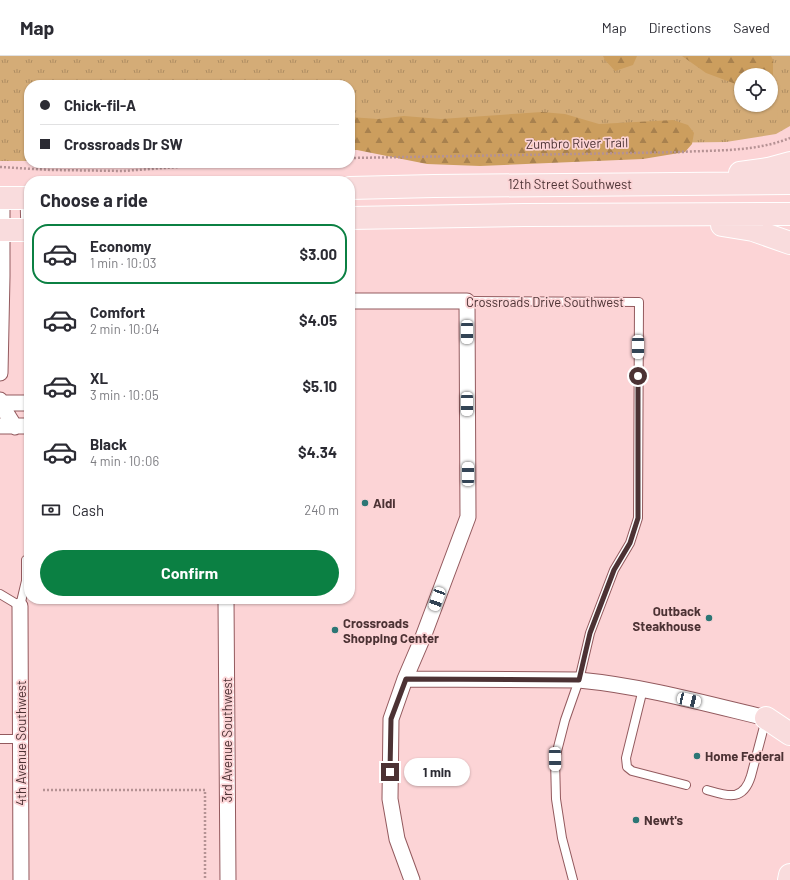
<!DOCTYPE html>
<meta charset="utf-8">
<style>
:root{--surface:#fff;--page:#f7f7f7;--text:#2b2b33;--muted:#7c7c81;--line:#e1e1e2;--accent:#0b8043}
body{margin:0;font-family:Barlow,sans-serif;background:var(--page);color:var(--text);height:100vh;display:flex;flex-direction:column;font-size:15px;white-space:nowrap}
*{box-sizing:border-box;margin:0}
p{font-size:13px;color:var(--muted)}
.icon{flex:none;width:22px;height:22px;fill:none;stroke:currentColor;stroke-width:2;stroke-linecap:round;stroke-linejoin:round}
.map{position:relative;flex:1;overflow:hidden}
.side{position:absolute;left:24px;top:120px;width:331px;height:428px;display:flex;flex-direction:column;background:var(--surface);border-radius:16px;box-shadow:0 1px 3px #0004}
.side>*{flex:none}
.guide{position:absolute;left:24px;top:24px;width:331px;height:88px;border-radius:16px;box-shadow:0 1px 3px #0004;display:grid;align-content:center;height:88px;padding:0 16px;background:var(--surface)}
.tools{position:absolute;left:734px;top:12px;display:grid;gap:8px}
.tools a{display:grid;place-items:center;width:44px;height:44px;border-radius:50%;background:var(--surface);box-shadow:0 1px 3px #0004;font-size:20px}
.end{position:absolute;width:18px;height:18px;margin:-9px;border:5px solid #4c3234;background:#fff;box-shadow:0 0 0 2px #fff}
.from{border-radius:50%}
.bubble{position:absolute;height:28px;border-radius:14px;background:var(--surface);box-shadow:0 1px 3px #0004;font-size:13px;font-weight:700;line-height:28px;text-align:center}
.car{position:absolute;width:12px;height:24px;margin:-12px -6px;border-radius:5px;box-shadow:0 0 3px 1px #0007;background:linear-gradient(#fff 24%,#345 0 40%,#fff 0 76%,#345 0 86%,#fff 0)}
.guide b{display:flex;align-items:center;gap:14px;height:38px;font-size:15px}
.guide b+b{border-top:1px solid var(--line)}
.guide i{width:10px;height:10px;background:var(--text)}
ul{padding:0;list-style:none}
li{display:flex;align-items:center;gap:12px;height:60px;margin:0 8px 6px;padding:0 8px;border:2px solid transparent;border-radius:16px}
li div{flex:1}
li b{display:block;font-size:15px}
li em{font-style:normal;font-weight:700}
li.on{border-color:var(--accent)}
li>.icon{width:36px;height:36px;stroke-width:1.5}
h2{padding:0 16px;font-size:18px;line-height:48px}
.pay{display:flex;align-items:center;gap:10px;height:44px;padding:0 16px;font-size:15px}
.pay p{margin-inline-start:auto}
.cta{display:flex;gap:8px;margin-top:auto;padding:8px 16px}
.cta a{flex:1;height:46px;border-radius:24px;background:var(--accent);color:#fff;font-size:16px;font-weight:700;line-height:46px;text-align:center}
header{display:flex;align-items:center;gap:24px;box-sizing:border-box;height:56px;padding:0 20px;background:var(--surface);border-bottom:1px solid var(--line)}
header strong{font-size:19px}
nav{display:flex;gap:22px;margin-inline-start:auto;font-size:14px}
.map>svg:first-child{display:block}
</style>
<header>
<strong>Map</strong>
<nav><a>Map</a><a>Directions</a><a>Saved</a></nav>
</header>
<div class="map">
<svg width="790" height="824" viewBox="0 0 790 824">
<defs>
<pattern id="grass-tufts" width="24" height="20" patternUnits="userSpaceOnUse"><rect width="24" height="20" fill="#d4ac77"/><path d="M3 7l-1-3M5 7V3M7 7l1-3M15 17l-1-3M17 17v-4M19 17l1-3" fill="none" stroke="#ae8d62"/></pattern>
<pattern id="forest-firs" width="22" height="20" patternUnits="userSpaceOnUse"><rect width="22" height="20" fill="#cc9e5e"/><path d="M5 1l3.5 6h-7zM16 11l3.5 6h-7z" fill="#a8814e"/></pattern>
</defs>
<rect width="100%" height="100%" fill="#fcd4d6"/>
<path fill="url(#grass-tufts)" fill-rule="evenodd" d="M0,0H790V70L776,78L726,86L488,89L350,93V29H29V105H0ZM741,19H771V49H741Z"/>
<path fill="url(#forest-firs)" d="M603,0H637L633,9L615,15L605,4Z
M682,0H771L773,4V20L741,19V30L706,17Z
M542,56L565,58L599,68L673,64L688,69L694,77L692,88L685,96L643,103L480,110L427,108L357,94H350V61L378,63L404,60L441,63Z"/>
<path fill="#d4ac77" d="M771,31L778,32L777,64H755L756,49H771Z"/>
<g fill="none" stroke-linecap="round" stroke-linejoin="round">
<defs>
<path id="service" d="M467,245L639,246L638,462L630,487L614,514L590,577L579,624L565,664L555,703L556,743L562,782L573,824
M0,538L20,550L26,525V504H29
M643,633L626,702L627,711L632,715L686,729
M0,683H20
M707,734C728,740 743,746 751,720L766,663"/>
<path id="minor" d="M28,142L29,176
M350,245H467L468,461L423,581L405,623L391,663L390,743L397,783L412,824
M0,317L2,220V142
M0,344V347L15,371
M0,347H29
M0,370H29
M226,543L228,824
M20,550L21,824
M405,623L579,624C642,630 704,647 766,662"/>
<path id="primary" d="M740,117L768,113L790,107
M350,132L434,130L790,127
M0,142H29
M350,162L525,159L790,158
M722,169L753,174L790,187
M0,174H29
M766,662L790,678
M789,824L790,819"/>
</defs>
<use href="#service" stroke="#935a5e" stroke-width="10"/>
<use href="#minor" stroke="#935a5e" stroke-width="17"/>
<use href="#primary" stroke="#fff" stroke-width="24"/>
<path stroke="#b59294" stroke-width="2.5" stroke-dasharray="2 2" stroke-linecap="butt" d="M350,102L685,96H679C716,94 755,96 790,82
M0,111L51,114L123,115L233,107
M43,734H205V824"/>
<use href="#service" stroke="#fff" stroke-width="8"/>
<use href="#minor" stroke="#fff" stroke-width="15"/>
<use href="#primary" stroke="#f9dcdd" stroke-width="22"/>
</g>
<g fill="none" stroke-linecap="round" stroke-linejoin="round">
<path stroke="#4c3234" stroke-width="5" d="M390,716L391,663L406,623L579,624L590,577L614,514L630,487L638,462V320"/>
</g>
<g fill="#2c7675" stroke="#fcd4d6" stroke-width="1.5">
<circle cx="365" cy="447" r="4"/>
<circle cx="709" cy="562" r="4"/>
<circle cx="335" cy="574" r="4"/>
<circle cx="697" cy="700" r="4"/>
<circle cx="636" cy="764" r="4"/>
</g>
<g text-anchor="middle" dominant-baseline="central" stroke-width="3.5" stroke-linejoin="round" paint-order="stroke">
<g font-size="13" fill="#4c3234" stroke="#fcd4d6">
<text transform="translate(577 87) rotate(-1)">Zumbro River Trail</text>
<text x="570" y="128">12th Street Southwest</text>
<text x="545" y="246">Crossroads Drive Southwest</text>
<text transform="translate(227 684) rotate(-90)">3rd Avenue Southwest</text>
<text transform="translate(21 687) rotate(-90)">4th Avenue Southwest</text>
</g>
<g font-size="13" font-weight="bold" fill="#4c3234" stroke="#fcd4d6" text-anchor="start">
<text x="373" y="447">Aldi</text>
<text x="701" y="555" text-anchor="end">Outback<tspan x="701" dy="15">Steakhouse</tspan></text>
<text x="343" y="567">Crossroads<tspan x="343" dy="15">Shopping Center</tspan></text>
<text x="705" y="700">Home Federal</text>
<text x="644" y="764">Newt's</text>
</g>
</g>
</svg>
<div class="tools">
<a><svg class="icon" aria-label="locate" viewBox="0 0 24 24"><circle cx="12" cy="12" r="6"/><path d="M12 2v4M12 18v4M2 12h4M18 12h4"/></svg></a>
</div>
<i class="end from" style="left:638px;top:320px"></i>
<i class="end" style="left:390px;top:716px"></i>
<div class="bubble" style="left:404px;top:702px;width:66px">1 min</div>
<i class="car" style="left:467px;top:276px;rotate:180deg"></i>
<i class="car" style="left:638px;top:291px;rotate:180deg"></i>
<i class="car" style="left:467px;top:348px;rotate:180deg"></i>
<i class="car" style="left:468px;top:418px;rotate:0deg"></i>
<i class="car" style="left:437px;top:543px;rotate:200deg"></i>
<i class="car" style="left:689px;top:644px;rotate:103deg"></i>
<i class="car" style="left:555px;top:703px;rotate:179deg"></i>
<div class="guide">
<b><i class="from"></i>Chick-fil-A</b>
<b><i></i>Crossroads Dr SW</b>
</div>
<section class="side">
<h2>Choose a ride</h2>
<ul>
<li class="on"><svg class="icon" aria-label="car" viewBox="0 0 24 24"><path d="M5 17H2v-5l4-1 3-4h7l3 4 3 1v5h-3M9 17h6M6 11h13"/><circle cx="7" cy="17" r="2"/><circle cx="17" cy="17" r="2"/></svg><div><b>Economy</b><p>1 min · 10:03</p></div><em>$3.00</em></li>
<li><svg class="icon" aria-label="car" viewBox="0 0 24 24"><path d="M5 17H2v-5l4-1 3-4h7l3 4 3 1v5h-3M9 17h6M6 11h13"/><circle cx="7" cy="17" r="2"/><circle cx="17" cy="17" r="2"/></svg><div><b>Comfort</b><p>2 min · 10:04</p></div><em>$4.05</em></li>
<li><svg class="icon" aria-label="car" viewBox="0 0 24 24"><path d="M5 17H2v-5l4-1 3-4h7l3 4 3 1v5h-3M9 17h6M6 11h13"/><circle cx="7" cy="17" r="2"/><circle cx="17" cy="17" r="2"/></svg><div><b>XL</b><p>3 min · 10:05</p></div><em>$5.10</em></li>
<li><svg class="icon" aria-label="car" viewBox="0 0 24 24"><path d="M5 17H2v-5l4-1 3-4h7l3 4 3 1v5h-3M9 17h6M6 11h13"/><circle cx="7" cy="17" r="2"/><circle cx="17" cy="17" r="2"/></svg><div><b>Black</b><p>4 min · 10:06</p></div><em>$4.34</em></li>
</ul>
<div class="pay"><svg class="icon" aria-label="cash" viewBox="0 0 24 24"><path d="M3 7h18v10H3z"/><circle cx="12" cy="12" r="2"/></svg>Cash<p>240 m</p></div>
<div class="cta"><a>Confirm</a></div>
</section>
</div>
